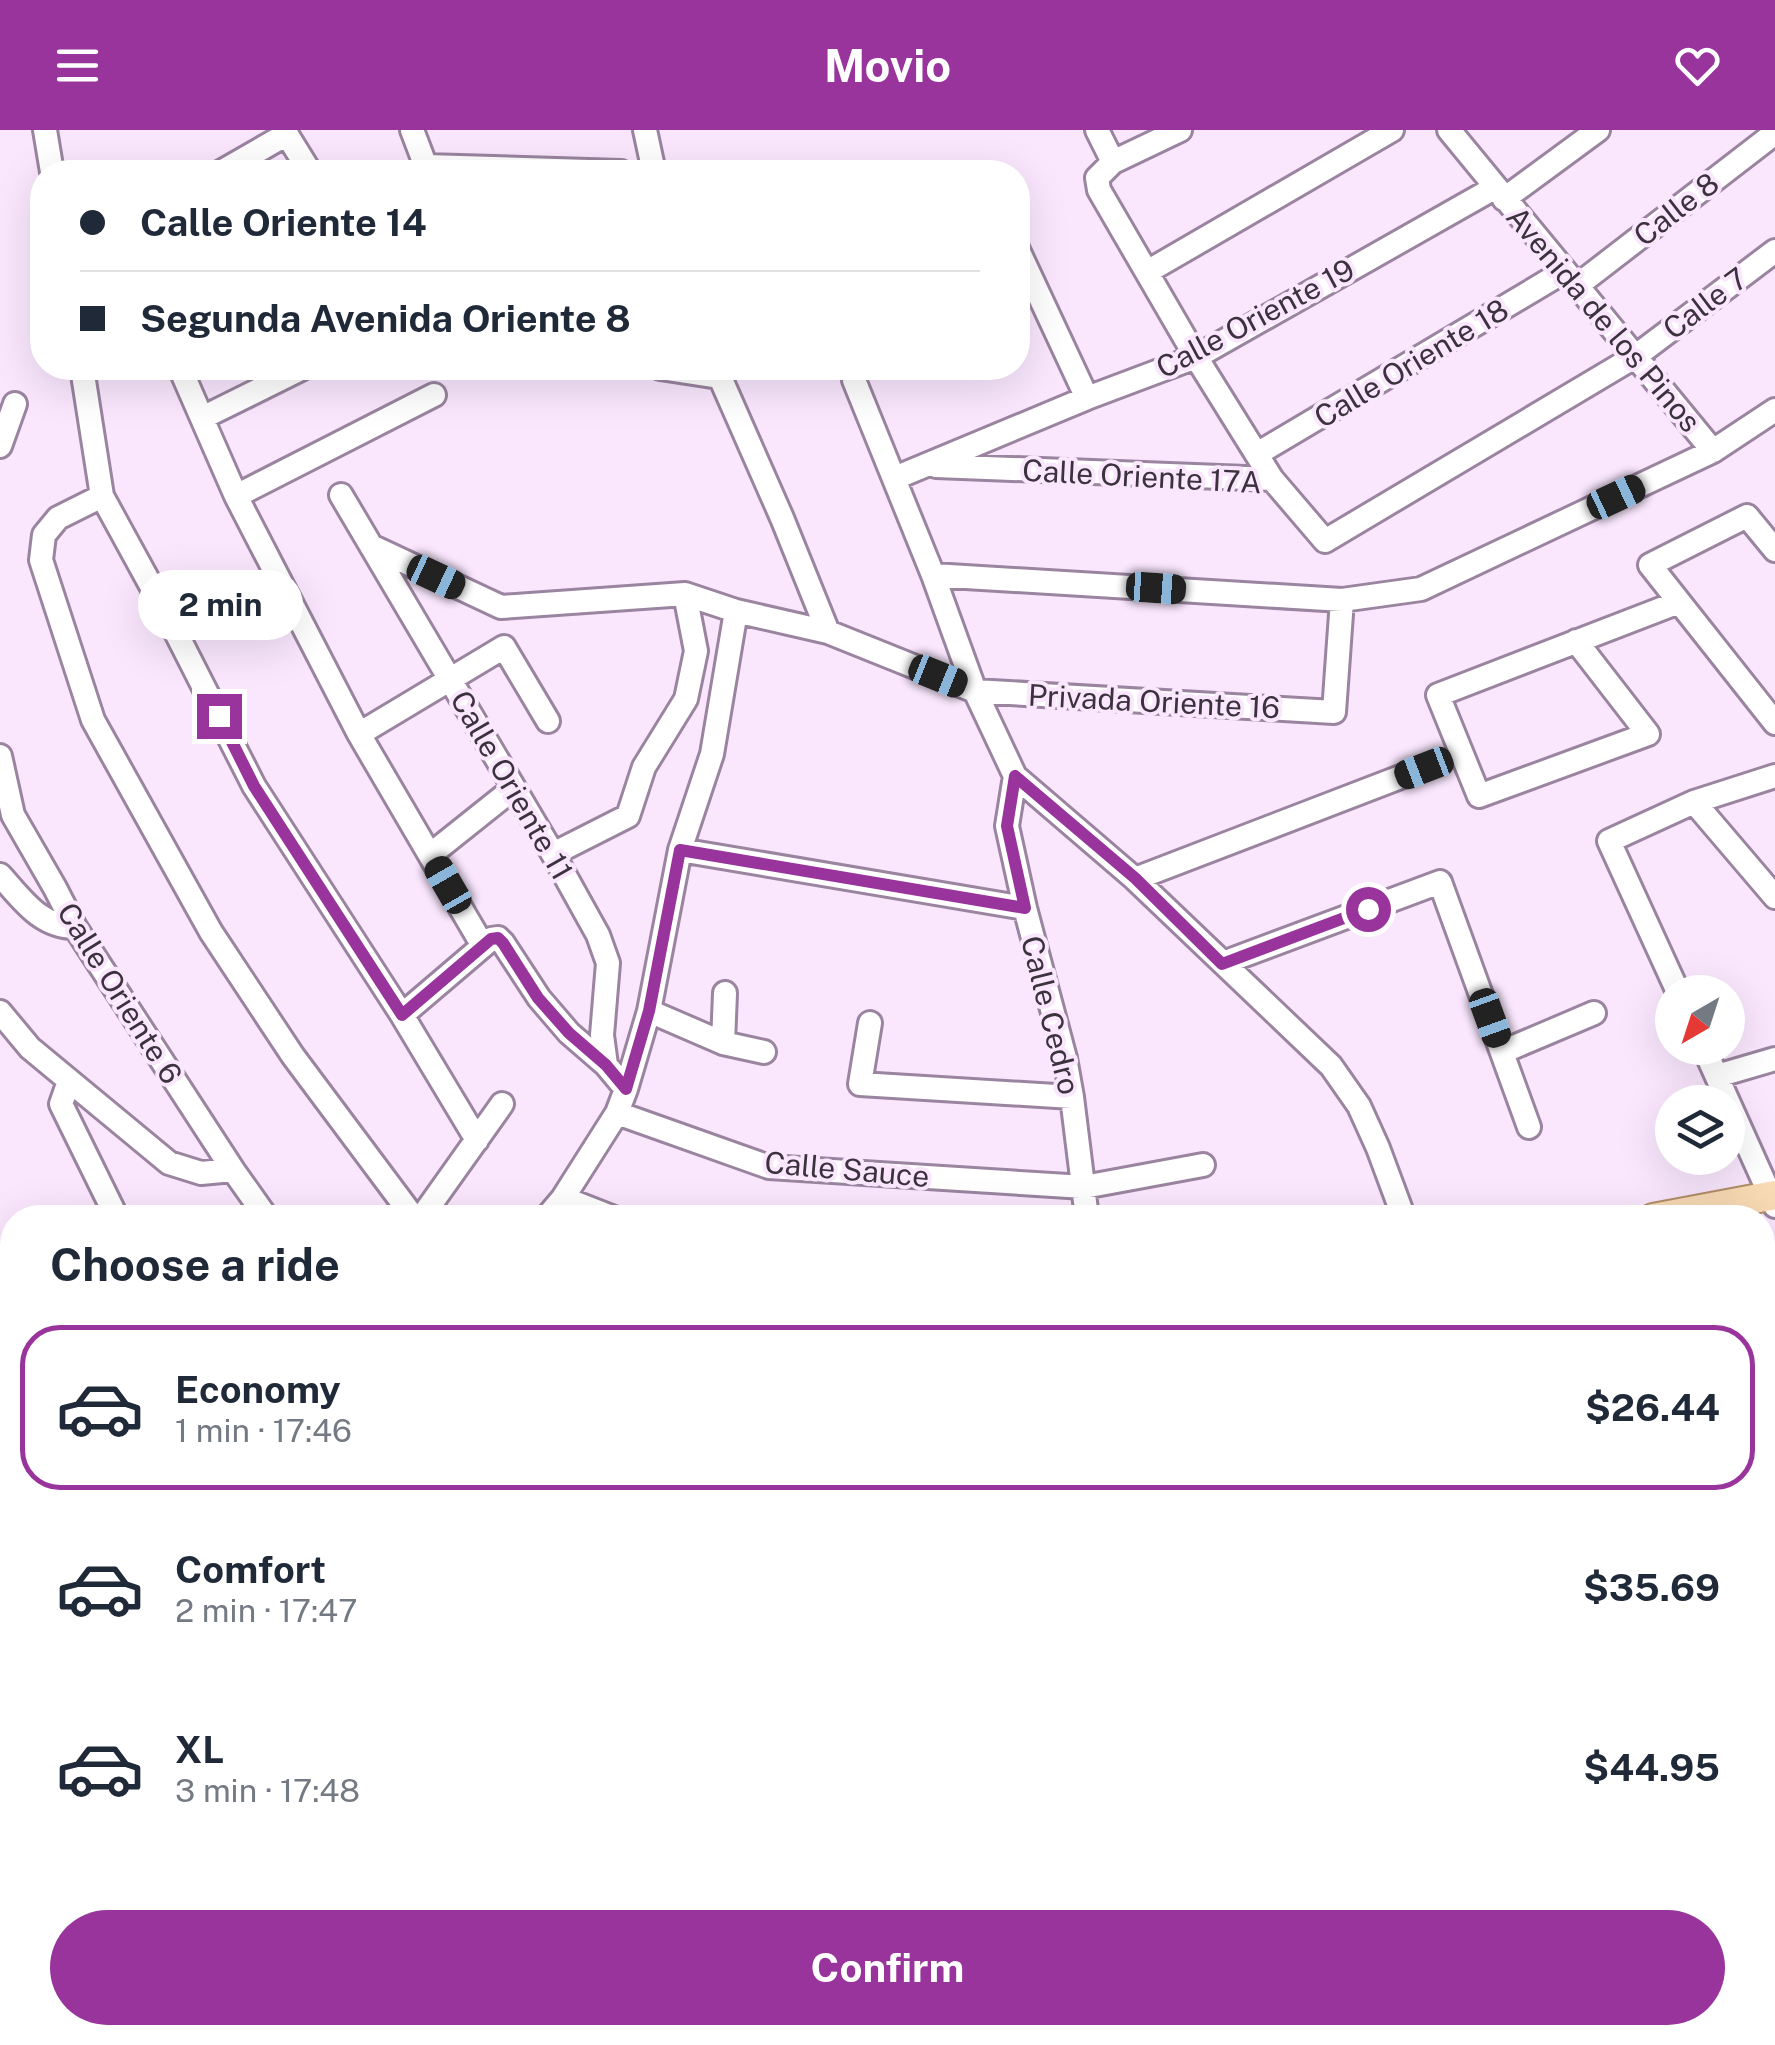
<!DOCTYPE html>
<meta charset="utf-8">
<style>
:root{--surface:#fff;--page:#f2f2f3;--text:#1f2937;--muted:#747a83;--line:#e0e1e3;--accent:#98349b}
body{margin:0;font-family:"Public Sans",sans-serif;background:var(--page);color:var(--text);height:100vh;display:flex;flex-direction:column;font-size:38px;white-space:nowrap}
*{box-sizing:border-box;margin:0}
p{font-size:32px;color:var(--muted)}
.icon{flex:none;width:55px;height:55px;fill:none;stroke:currentColor;stroke-width:2;stroke-linecap:round;stroke-linejoin:round}
.map{position:relative;flex:1;overflow:hidden}
.details{position:absolute;left:0px;top:1075px;width:1775px;height:840px;display:flex;flex-direction:column;background:var(--surface);border-radius:40px 40px 0 0;box-shadow:0 10px 40px #0002}
.details>*{flex:none}
.top-card{position:absolute;left:30px;top:30px;width:1000px;height:220px;border-radius:40px;box-shadow:0 10px 40px #0002;display:grid;align-content:center;height:220px;padding:0 50px;background:var(--surface)}
.needle{width:65px;rotate:219deg}
.fabs{position:absolute;left:1655px;top:845px;display:grid;gap:20px}
.fabs a{display:grid;place-items:center;width:90px;height:90px;border-radius:50%;background:var(--surface);box-shadow:0 10px 40px #0002;font-size:50px}
.end{position:absolute;width:45px;height:45px;margin:-22px;border:12px solid #98349b;background:#fff;box-shadow:0 0 0 5px #fff}
.from{border-radius:50%}
.bubble{position:absolute;height:70px;border-radius:35px;background:var(--surface);box-shadow:0 10px 40px #0002;font-size:32px;font-weight:700;line-height:70px;text-align:center}
.car{position:absolute;width:30px;height:60px;margin:-30px -15px;border-radius:12px;box-shadow:0 0 8px 2px #0007;background:linear-gradient(#222 24%,#8ab4d8 0 40%,#222 0 76%,#8ab4d8 0 86%,#222 0)}
.top-card b{display:flex;align-items:center;gap:35px;height:95px;font-size:38px}
.top-card b+b{border-top:2px solid var(--line)}
.top-card i{width:25px;height:25px;background:var(--text)}
ul{padding:0;list-style:none}
li{display:flex;align-items:center;gap:30px;height:165px;margin:0 20px 15px;padding:0 30px;border:5px solid transparent;border-radius:40px}
li div{flex:1}
li b{display:block;font-size:38px}
li em{font-style:normal;font-weight:700}
li.on{border-color:var(--accent)}
li>.icon{width:90px;height:90px;stroke-width:1.5}
h2{padding:0 50px;font-size:45px;line-height:120px}
.button{display:flex;gap:20px;margin-top:auto;padding:20px 50px}
.button a{flex:1;height:115px;border-radius:60px;background:var(--accent);color:#fff;font-size:40px;font-weight:700;line-height:115px;text-align:center}
header{display:flex;justify-content:space-between;align-items:center;height:130px;padding:0 50px;background:var(--accent);color:#fff;font-size:45px;font-weight:700}
.map>svg:first-child{display:block}
</style>
<header><svg class="icon" aria-label="menu" viewBox="0 0 24 24"><path d="M4 6h16M4 12h16M4 18h16"/></svg>Movio<svg class="icon" aria-label="heart" viewBox="0 0 24 24"><path d="M12 20l-8-8c-3-5 5-10 8-4 3-6 11-1 8 4z"/></svg></header>
<div class="map">
<svg width="1775" height="1915" viewBox="0 0 1775 1915">
<rect width="100%" height="100%" fill="#fae7fe"/>
<g fill="none" stroke-linecap="round" stroke-linejoin="round">
<defs>
<path id="minor" d="M45,0L52,42
M284,0L310,42
M412,0L428,42
M645,0L654,42
M1097,0L1113,32
M1180,0L1113,32L1097,48L1099,60L1196,227L1272,349L1325,411L1636,226L1775,121
M1449,0L1713,321
M426,36L621,42
M221,42L287,4
M1504,69L1598,0
M1018,120L1087,268
M1147,142L1392,0
M1578,155L1775,3
M82,238L102,366L166,483L254,656L402,885L477,1010
M180,238L236,366L359,604L483,816
M660,238L719,247
M716,238L782,388L828,502
M854,250L933,445L975,561L1015,646L1007,696L1025,778L1065,928L1072,967L1087,1088
M202,288L303,238
M0,316L15,274
M1257,324L1565,141
M936,336L1272,349
M895,348L1087,268L1196,227L1496,57
M341,365L553,724L598,805L608,833L602,905L606,935L626,959
M102,366L58,388L44,405L41,430L93,590L211,802L293,926L414,1088
M236,366L434,265
M371,416L501,477L685,464L736,481L828,502L975,561L1334,582L1342,470
M1775,420L1747,386L1650,435L1775,593
M933,445L1342,470L1421,459L1713,321L1775,280
M1576,511L1648,604L1479,666L1438,565L1679,472
M359,604L504,517L548,591
M0,626L13,685L55,758L75,797L233,1040L267,1088
M1015,646L1135,749L1331,936L1359,976L1378,1018L1404,1088
M1694,672L1775,767
M680,720L1025,778
M553,724L628,686L644,637L686,569L696,521L685,464
M430,725L514,658
M0,745C22,769 40,797 75,797
M1135,749L1424,638
M1223,833L1440,752L1529,997
M1678,862L1609,711L1694,672L1775,646
M649,881L723,913L764,922
M0,882L30,918L169,1033L201,1043L233,1040
M402,885L483,816L491,809L498,808L503,813L539,868L569,903L606,935
M870,893L860,954L1072,967
M723,913L725,863
M1704,918L1775,1076
M1502,922L1594,883
M1717,946L1775,929
M69,951L61,974L117,1088
M617,983L769,1037L1084,1057L1203,1035
M563,1068L614,1088
M421,1088L502,974
M546,1088L563,1068L617,983L626,959L649,881L680,720L712,624L736,481
M1762,1176L1775,1174
M0,1353L12,1348
M1762,1386L1775,1383
M1762,1490L1775,1487
M1762,1582L1775,1579
M0,1614L12,1608
M1762,1683L1775,1677
M0,1733L12,1727
M0,1824L12,1853
M33,1902L39,1915
M849,1902L856,1915
M876,1902L882,1915
M1264,1902L1271,1915
M1454,1902L1462,1915
M1680,1902L1686,1915
M1032,1915L1053,1902"/>
<path id="major" d="M1653,1088L1775,1065"/>
</defs>
<use href="#minor" stroke="#9a849f" stroke-width="28"/>
<use href="#major" stroke="#b38f6a" stroke-width="32"/>
<use href="#minor" stroke="#fff" stroke-width="22"/>
<use href="#major" stroke="#f8dab4" stroke-width="28"/>
</g>
<g fill="none" stroke-linecap="round" stroke-linejoin="round">
<path stroke="#98349b" stroke-width="12" d="M219,586L254,656L402,885L491,809L498,808L503,813L538,868L569,903L606,935L626,959L649,881L680,720L1025,778L1007,696L1015,646L1135,748L1222,834L1368,779"/>
</g>
<g text-anchor="middle" dominant-baseline="central" stroke-width="8" stroke-linejoin="round" paint-order="stroke">
<g font-size="30" fill="#3b323d" stroke="#fae7fe">
<text transform="translate(1676 79) rotate(-38)">Calle 8</text>
<text transform="translate(1705 173) rotate(-37)">Calle 7</text>
<text transform="translate(1255 188) rotate(-28)">Calle Oriente 19</text>
<text transform="translate(1604 189) rotate(50)">Avenida de los Pinos</text>
<text transform="translate(1411 233) rotate(-31)">Calle Oriente 18</text>
<text transform="translate(1142 346) rotate(3)">Calle Oriente 17A</text>
<text transform="translate(1154 571) rotate(3)">Privada Oriente 16</text>
<text transform="translate(512 655) rotate(60)">Calle Oriente 11</text>
<text transform="translate(120 863) rotate(58)">Calle Oriente 6</text>
<text transform="translate(1051 885) rotate(76)">Calle Cedro</text>
<text transform="translate(847 1039) rotate(5)">Calle Sauce</text>
</g>
</g>
</svg>
<div class="fabs">
<a><svg class="needle" viewBox="-14 -14 28 28"><path d="M0-13l5 13h-10z" fill="#e53935"/><path d="M0 13l5-13h-10z" fill="#747a83"/></svg></a>
<a><svg class="icon" aria-label="layers" viewBox="0 0 24 24"><path d="M12 4l9 5-9 5-9-5zM3 14l9 5 9-5"/></svg></a>
</div>
<i class="end from" style="left:1368px;top:779px"></i>
<i class="end" style="left:219px;top:586px"></i>
<div class="bubble" style="left:138px;top:440px;width:165px">2 min</div>
<i class="car" style="left:1616px;top:367px;rotate:65deg"></i>
<i class="car" style="left:436px;top:447px;rotate:115deg"></i>
<i class="car" style="left:1156px;top:458px;rotate:94deg"></i>
<i class="car" style="left:938px;top:546px;rotate:112deg"></i>
<i class="car" style="left:1424px;top:638px;rotate:249deg"></i>
<i class="car" style="left:448px;top:755px;rotate:330deg"></i>
<i class="car" style="left:1490px;top:888px;rotate:160deg"></i>
<div class="top-card">
<b><i class="from"></i>Calle Oriente 14</b>
<b><i></i>Segunda Avenida Oriente 8</b>
</div>
<section class="details">
<h2>Choose a ride</h2>
<ul>
<li class="on"><svg class="icon" aria-label="car" viewBox="0 0 24 24"><path d="M5 17H2v-5l4-1 3-4h7l3 4 3 1v5h-3M9 17h6M6 11h13"/><circle cx="7" cy="17" r="2"/><circle cx="17" cy="17" r="2"/></svg><div><b>Economy</b><p>1 min · 17:46</p></div><em>$26.44</em></li>
<li><svg class="icon" aria-label="car" viewBox="0 0 24 24"><path d="M5 17H2v-5l4-1 3-4h7l3 4 3 1v5h-3M9 17h6M6 11h13"/><circle cx="7" cy="17" r="2"/><circle cx="17" cy="17" r="2"/></svg><div><b>Comfort</b><p>2 min · 17:47</p></div><em>$35.69</em></li>
<li><svg class="icon" aria-label="car" viewBox="0 0 24 24"><path d="M5 17H2v-5l4-1 3-4h7l3 4 3 1v5h-3M9 17h6M6 11h13"/><circle cx="7" cy="17" r="2"/><circle cx="17" cy="17" r="2"/></svg><div><b>XL</b><p>3 min · 17:48</p></div><em>$44.95</em></li>
</ul>
<div class="button"><a>Confirm</a></div>
</section>
</div>
